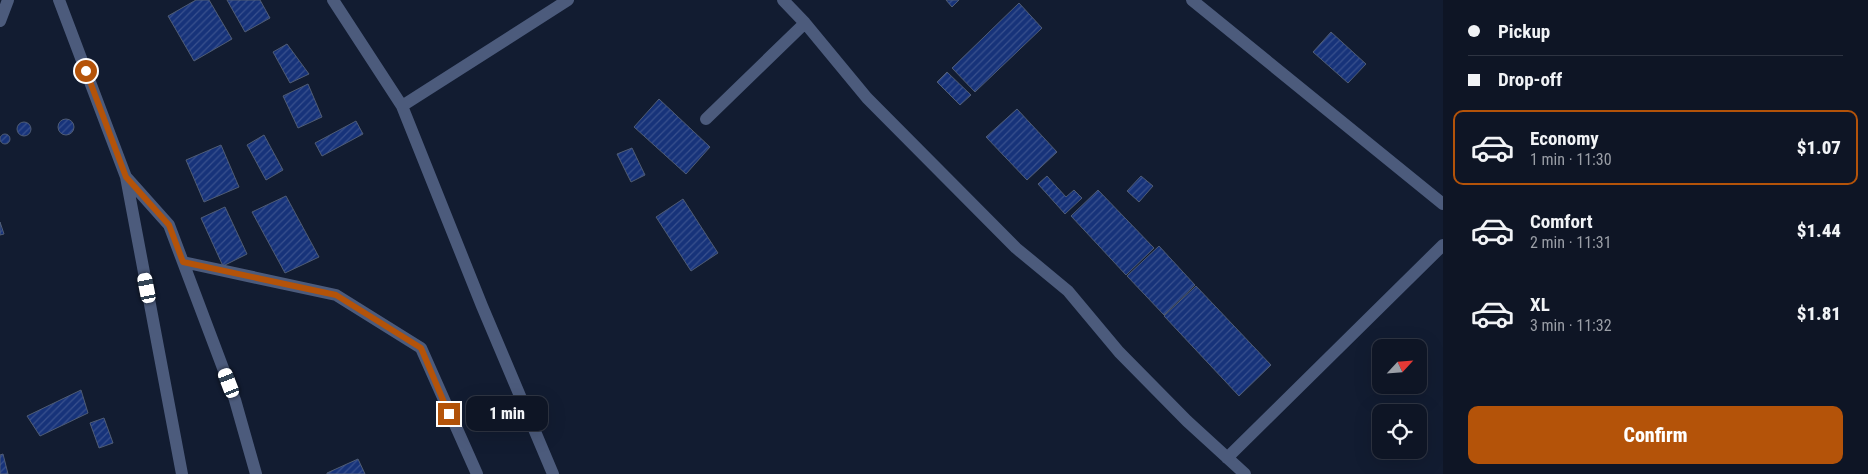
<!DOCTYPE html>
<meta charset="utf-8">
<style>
:root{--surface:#0e1525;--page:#1c2232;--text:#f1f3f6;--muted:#9b9fa7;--line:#2e3442;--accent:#b45309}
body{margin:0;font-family:"Roboto Condensed",sans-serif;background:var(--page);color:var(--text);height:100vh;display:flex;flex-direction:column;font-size:19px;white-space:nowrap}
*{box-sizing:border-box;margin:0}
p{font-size:16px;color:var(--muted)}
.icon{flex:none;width:28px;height:28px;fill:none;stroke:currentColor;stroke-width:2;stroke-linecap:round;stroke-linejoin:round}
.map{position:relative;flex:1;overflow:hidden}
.sheet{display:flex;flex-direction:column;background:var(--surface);width:425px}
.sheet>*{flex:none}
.banner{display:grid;align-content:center;height:110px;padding:0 25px;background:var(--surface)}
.needle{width:32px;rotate:64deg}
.buttons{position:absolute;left:1372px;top:339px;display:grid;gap:10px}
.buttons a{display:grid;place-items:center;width:55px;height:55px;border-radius:10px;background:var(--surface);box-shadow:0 5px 20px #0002,0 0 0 1px var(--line);font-size:25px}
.end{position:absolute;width:22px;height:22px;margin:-11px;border:6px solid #b45309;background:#fff;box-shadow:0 0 0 2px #fff}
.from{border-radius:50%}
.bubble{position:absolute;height:35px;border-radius:10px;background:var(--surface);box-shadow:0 5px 20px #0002,0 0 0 1px var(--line);font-size:16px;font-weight:800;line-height:35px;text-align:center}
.car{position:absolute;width:15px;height:30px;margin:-15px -8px;border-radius:6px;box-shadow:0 0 4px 1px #0007;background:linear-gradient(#fff 24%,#345 0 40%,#fff 0 76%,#345 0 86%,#fff 0)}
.banner b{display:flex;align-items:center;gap:18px;height:48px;font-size:19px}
.banner b+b{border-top:1px solid var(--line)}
.banner i{width:12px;height:12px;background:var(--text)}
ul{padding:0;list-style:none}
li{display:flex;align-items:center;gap:15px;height:75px;margin:0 10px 8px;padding:0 15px;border:2px solid transparent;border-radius:10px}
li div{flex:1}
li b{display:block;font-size:19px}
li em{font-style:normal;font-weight:800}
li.current{border-color:var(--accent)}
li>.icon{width:45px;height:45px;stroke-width:1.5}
.cta{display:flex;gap:10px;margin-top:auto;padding:10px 25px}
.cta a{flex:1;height:58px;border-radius:10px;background:var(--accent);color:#fff;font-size:20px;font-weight:800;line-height:58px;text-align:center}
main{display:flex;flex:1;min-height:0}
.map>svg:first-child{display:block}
</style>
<main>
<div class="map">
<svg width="1443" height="474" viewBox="0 0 1443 474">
<defs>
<pattern id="building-hatch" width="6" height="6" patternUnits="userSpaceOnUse" patternTransform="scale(1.25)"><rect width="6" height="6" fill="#17337a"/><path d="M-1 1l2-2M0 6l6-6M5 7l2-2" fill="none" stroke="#39518e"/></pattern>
</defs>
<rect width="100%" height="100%" fill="#121c31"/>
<path fill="url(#building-hatch)" stroke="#4f5c75" d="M196,0H209L232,39L194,61L168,16Z
M227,0H260L270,18L245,32Z
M946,0H959L952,7Z
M1019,3L1042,28L975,92L952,68Z
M1331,32L1366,64L1348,83L1313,52Z
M287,44L309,74L290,83L273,52Z
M947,72L971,95L960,105L937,82Z
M308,84L322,117L298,128L283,96Z
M659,99L710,147L686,174L634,127Z
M1017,109L1057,152L1027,180L986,137Z
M58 127a8 8 0 1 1 16 0a8 8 0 1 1-16 0Z
M356,121L363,134L322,156L315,143Z
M17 129a7 7 0 1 1 14 0a7 7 0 1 1-14 0Z
M0 139a5 5 0 1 1 10 0a5 5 0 1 1-10 0Z
M264,135L283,170L266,180L247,145Z
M221,145L239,187L204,202L186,160Z
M632,148L645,175L631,182L617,154Z
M1047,176L1066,197L1074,190L1082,198L1065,214L1038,184Z
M1141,176L1153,186L1139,202L1127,191Z
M1098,190L1154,248L1126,275L1071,216Z
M286,196L319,257L285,273L252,212Z
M683,199L718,253L691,271L656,217Z
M225,207L247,254L223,266L201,218Z
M0,222L4,234L0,235Z
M1159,246L1195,285L1164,315L1127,276Z
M1196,286L1271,365L1239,396L1164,316Z
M81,390L88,413L40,436L27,416Z
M104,418L113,443L99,448L90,423Z
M3,454L8,474H0V455Z
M358,459L365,474H327V473Z"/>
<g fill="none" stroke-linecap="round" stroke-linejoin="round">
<path stroke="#4c5b7c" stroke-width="12" d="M59,0L126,177L182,474
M333,0L402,106L482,306L553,474
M783,0L805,23L867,98L1016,248L1068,291L1119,352L1187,421L1245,474
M1192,0L1443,204
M0,21L8,0
M402,106L568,0
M706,119L805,23
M127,178L169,225L235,400L256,474
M183,262L336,295L421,348L477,474
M1227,458L1443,245"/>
</g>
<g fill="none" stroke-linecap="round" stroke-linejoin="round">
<path stroke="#b45309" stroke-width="6" d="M86,71L126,177L169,225L183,262L336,295L421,348L449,414"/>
</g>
</svg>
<div class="buttons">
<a><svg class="needle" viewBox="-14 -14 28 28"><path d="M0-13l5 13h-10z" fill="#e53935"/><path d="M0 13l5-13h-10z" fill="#9b9fa7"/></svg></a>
<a><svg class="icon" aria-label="locate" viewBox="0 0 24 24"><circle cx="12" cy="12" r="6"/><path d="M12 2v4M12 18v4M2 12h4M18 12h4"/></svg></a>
</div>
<i class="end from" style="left:86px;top:71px"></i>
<i class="end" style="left:449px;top:414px"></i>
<div class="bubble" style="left:466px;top:396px;width:82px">1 min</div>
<i class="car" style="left:147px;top:288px;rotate:349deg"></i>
<i class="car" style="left:229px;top:383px;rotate:339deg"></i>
</div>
<section class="sheet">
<div class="banner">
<b><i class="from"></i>Pickup</b>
<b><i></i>Drop-off</b>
</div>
<ul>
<li class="current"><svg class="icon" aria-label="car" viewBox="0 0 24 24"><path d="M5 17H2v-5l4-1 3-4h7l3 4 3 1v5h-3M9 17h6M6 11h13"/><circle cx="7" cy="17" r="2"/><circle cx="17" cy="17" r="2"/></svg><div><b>Economy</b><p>1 min · 11:30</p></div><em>$1.07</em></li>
<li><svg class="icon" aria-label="car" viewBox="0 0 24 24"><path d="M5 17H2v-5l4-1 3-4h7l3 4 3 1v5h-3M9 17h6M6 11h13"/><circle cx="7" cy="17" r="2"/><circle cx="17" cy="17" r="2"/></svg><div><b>Comfort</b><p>2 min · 11:31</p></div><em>$1.44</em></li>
<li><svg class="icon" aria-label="car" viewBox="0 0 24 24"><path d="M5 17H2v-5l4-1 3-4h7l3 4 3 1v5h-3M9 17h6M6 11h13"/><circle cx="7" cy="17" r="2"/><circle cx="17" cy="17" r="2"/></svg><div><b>XL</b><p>3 min · 11:32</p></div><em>$1.81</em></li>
</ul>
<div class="cta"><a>Confirm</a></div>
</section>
</main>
